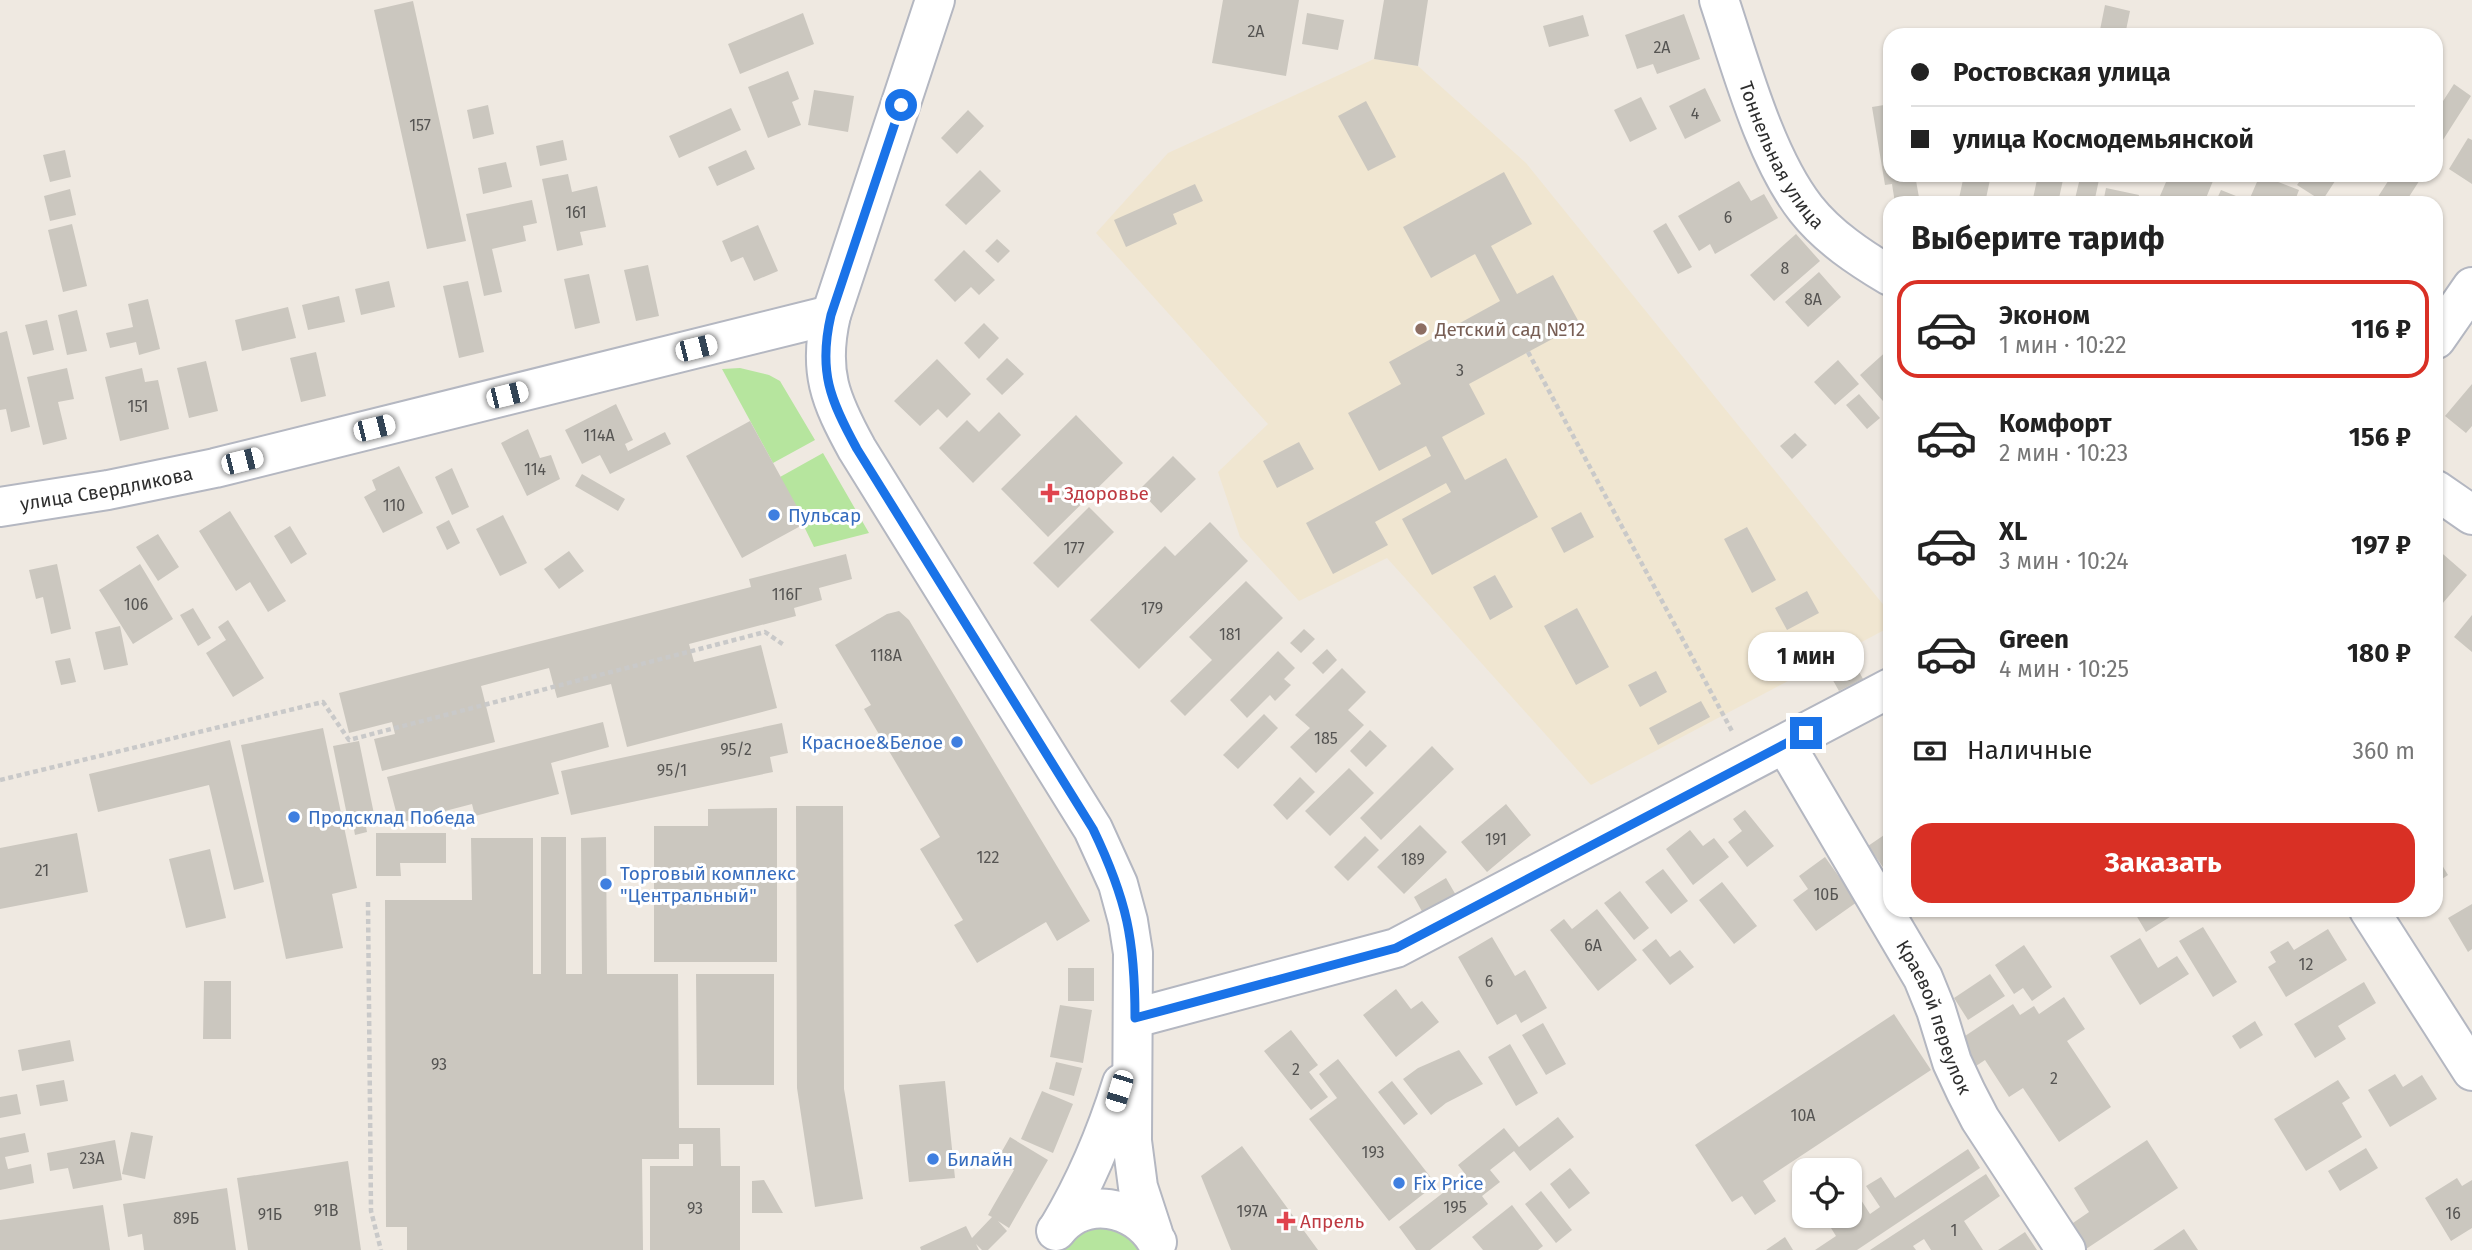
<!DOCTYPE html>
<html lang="ru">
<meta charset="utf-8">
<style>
:root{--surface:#fff;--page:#f2f2f2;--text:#222;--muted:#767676;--line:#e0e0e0;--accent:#d93025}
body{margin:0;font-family:"Fira Sans",sans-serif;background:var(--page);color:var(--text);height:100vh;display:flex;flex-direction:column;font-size:26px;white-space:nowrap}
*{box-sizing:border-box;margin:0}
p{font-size:23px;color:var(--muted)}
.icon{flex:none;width:38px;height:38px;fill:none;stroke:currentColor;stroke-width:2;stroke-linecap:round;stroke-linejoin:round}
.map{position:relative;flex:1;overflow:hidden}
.sheet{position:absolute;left:1883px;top:196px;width:560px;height:721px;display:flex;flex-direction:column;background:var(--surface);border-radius:21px;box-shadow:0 2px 5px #0004}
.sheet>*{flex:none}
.banner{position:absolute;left:1883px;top:28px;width:560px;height:154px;border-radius:21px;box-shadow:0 2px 5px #0004;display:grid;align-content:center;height:154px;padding:0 28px;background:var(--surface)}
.tools{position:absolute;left:1792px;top:1158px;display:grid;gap:14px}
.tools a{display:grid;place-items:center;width:70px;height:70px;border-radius:14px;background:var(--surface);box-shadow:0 2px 5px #0004;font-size:35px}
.end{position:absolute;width:32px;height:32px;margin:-16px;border:9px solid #1a73e8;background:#fff;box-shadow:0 0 0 4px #fff}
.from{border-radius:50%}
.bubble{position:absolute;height:49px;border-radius:21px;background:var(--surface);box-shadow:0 2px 5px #0004;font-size:23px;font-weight:700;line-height:49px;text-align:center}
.car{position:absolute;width:21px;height:42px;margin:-21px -10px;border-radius:9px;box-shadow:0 0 5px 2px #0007;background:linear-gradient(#fff 24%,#345 0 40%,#fff 0 76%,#345 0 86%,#fff 0)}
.banner b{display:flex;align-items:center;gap:24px;height:66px;font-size:26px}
.banner b+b{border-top:2px solid var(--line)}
.banner i{width:18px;height:18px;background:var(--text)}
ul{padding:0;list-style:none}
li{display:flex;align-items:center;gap:21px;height:98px;margin:0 14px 10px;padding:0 14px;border:4px solid transparent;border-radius:21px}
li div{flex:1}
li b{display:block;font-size:26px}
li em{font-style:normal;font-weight:700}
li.on{border-color:var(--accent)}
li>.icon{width:63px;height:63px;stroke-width:1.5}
h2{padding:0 28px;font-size:32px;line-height:84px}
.pay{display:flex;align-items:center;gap:18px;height:77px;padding:0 28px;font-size:26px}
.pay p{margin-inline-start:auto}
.action{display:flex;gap:14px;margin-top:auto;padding:14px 28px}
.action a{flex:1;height:80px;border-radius:21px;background:var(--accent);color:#fff;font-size:28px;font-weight:700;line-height:80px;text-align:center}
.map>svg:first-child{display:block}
</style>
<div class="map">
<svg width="2472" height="1250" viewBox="0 0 2472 1250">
<rect width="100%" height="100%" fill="#efe9e1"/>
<path fill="#f0e6d1" d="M1374,59L1418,66L1526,163L1890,613V627L1591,785L1387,558L1299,601L1240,537L1218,472L1268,424L1096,233L1168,153Z"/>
<path fill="#b6e59e" d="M740,368L769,375L780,381L815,440L773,463L722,369Z
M823,453L869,533L814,547L780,477Z
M1119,1226L1144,1250H1061L1082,1228Z"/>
<path fill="#cbc7bf" d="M1223,0H1299L1286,76L1212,63Z
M1384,0H1428L1418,66L1374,59Z
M413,1L466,241L427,249L374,10Z
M2105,5L2130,11L2125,35H2099Z
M803,13L814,44L740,74L728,44Z
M1307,13L1344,20L1338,50L1302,44Z
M1684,14L1700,59L1657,74L1653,64L1637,69L1625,35Z
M1583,15L1589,36L1549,47L1543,26Z
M788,71L799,99L792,102L801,125L768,138L748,87Z
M2454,84L2471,96L2441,143L2436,140V112Z
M1705,88L1721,121L1685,139L1669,106Z
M814,90L854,96L848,132L808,125Z
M1641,97L1657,129L1630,142L1614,110Z
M1366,101L1396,157L1368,171L1338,116Z
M1890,104V175H1915L1920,203H1895L1892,184L1885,185L1872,107Z
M488,105L494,134L473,139L467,110Z
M731,108L741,130L679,158L669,136Z
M968,110L984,126L957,154L941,138Z
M2468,138L2472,140V184L2449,169Z
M563,140L567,160L540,166L536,146Z
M65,150L71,177L50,182L43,155Z
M746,150L755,169L717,186L708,167Z
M506,162L512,187L483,194L478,168Z
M980,170L1001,191L966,225L945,205Z
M1504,172L1532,224L1491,246L1517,294L1553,275L1580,324L1469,384L1485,414L1442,437L1465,480L1506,458L1538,517L1432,575L1402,519L1451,492L1446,483L1375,522L1388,545L1333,574L1306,523L1431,456L1426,446L1379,471L1348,413L1401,384L1389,362L1500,301L1475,254L1431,278L1403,227Z
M568,174L572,192L597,186L606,227L580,232L583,245L557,251L542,179Z
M1964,175H1991L1985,203H1958Z
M2038,175H2064L2058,203H2032Z
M2073,175H2100L2094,203H2074L2080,178Z
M2169,175H2213L2215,176L2204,203H2157Z
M2260,175L2299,190L2294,203H2262L2250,198Z
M2304,175H2339L2322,201L2297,185Z
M2392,175H2423L2405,203H2374Z
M1739,181L1751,201L1764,194L1778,218L1715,254L1710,244L1699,251L1678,216Z
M1195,184L1203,201L1173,214L1177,224L1126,247L1114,220Z
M2106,188L2139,195L2137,203H2103Z
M70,189L76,215L50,221L44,196Z
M2221,190L2241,198L2239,203H2215Z
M532,200L537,223L523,226L526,241L492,249L502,292L484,296L466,214Z
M1666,223L1692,267L1678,274L1653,231Z
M72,224L87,286L63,292L48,230Z
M758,225L778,271L754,281L743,257L731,262L722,241Z
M1796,234L1820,261L1774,301L1750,275Z
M997,239L1010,251L998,263L985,251Z
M964,250L995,280L979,295L971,287L955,302L934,280Z
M648,265L659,316L636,321L624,270Z
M1819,272L1841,297L1808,327L1785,302Z
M589,274L600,323L575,329L564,279Z
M389,281L395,307L361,315L355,289Z
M468,281L484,352L459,358L443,286Z
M339,296L345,322L308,330L302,305Z
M148,299L160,349L139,355L136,342L110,348L106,333L133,327L128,304Z
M288,307L296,338L242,351L235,320Z
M77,310L87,351L67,355L58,315Z
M47,320L54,350L33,355L25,325Z
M984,323L999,338L979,359L964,343Z
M7,331L30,427L11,432L6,409L0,410V333Z
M1890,348V409L1860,375Z
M316,352L326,396L301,402L290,358Z
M1007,358L1024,374L1002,395L986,379Z
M937,359L971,394L947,418L938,409L920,426L894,401Z
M1838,360L1859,384L1835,405L1814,382Z
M206,361L218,411L189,418L177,368Z
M67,368L74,399L58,402L67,439L43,445L27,377Z
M142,368L145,382L158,380L169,429L120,441L105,377Z
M2472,384V426L2466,433L2445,416Z
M1859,394L1880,418L1867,429L1846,405Z
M616,404L633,440L625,444L628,451L665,432L671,444L610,474L600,455L582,464L565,430Z
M999,412L1021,435L973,483L939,448L967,420L979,432Z
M1076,415L1123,463L1048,537L1001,489Z
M750,421L806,523L742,558L686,456Z
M528,429L540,458L551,455L560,479L527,496L501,443Z
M1795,433L1807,445L1792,459L1780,446Z
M1299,442L1314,469L1277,488L1263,461Z
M1173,456L1196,479L1161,513L1139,490Z
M399,466L423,513L383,533L364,497L376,490L372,480Z
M452,468L469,507L452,515L435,477Z
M582,474L625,499L618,511L575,486Z
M1089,507L1114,532L1058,588L1033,563Z
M230,511L286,601L268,612L250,582L236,591L199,531Z
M1581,512L1594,537L1564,553L1551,528Z
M503,515L527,563L500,576L476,529Z
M449,520L460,543L447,550L436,527Z
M1210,522L1248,561L1139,669L1090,620L1165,546L1175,556Z
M290,526L307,554L291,564L274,536Z
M1747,527L1776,580L1752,593L1724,539Z
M158,534L179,567L158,581L136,547Z
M2436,548L2467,575L2436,611Z
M569,551L584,571L559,589L544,569Z
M846,554L852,579L819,588L822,600L794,608L796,616L689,644L694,662L761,645L777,708L627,747L611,684L557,698L549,668L481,686L495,742L382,771L374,739L395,734L392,722L349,733L339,693L751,587L749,579Z
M57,564L71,629L51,634L43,597L36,599L29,570Z
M140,564L173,619L133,644L99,590Z
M1495,575L1513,607L1490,620L1473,587Z
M1246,581L1283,618L1185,716L1170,701L1212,660L1189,637Z
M1807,591L1819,613L1787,630L1775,608Z
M193,608L211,638L198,646L180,615Z
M1577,608L1609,667L1576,685L1544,626Z
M899,611L909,620L1090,921L1057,941L1046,922L977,963L954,925L963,920L920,849L940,837L864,709L871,705L835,645L887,614Z
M2472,615V652L2454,637Z
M228,620L264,678L233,697L206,653L226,640L218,627Z
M120,626L128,665L104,670L95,632Z
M1304,629L1315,639L1301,653L1290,643Z
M1327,649L1337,660L1323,674L1312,663Z
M1278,651L1295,668L1284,679L1291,685L1275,701L1270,695L1247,718L1230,700Z
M1850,655L1863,679L1839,691L1826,668Z
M70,658L76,682L61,685L55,661Z
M1342,668L1366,692L1348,710L1364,725L1316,773L1290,747L1310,728L1295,715Z
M1656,671L1667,692L1640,707L1628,685Z
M1701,701L1710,717L1658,745L1649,728Z
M1264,714L1278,728L1238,769L1223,755Z
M603,722L609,747L551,763L559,794L475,816L472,804L399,823L387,777Z
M782,723L788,753L770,757L773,772L571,815L561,771Z
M323,728L357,888L332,894L343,948L286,959L241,745Z
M1370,730L1387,746L1366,767L1350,751Z
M230,740L264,882L234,890L209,785L98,812L89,774Z
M359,741L374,814L364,816L367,832L355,835L352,819L348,820L333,746Z
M1432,746L1454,769L1381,840L1360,818Z
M1349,768L1374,793L1330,836L1305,811Z
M1300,777L1315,792L1287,820L1273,805Z
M1506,804L1531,835L1487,872L1461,842Z
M796,806H843L844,1089L863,1199L815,1207L797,1088Z
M777,808V962H654V826H708V809Z
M1745,810L1774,846L1747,867L1728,842L1742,831L1733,819Z
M1420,825L1447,852L1404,894L1377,867Z
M1690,830L1703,846L1714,838L1729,857L1693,885L1666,849Z
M1890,831V877L1868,846Z
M77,833L88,892L0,909V848Z
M376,833H446V863H400L401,876H376Z
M1365,836L1379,850L1348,881L1334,867Z
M541,837H566V974H582L581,838L606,837L607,974H678L679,1128H720L721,1166H740V1250H650V1166H693V1144H679V1159H642L643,1250H407V1227H386L385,900H472L471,838H533V974H541Z
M210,849L226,918L186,928L169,859Z
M2436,855L2448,875L2436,883Z
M1825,857L1857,902L1816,931L1793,900L1808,889L1799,876Z
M1663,869L1688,901L1671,914L1645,882Z
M1446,878L1457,897L1424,915L1414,897Z
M1722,882L1757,926L1734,944L1699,900Z
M1620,891L1649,928L1634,940L1604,903Z
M2472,904V949L2468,952L2448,918Z
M1597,909L1637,960L1598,991L1550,930L1564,919L1572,929Z
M2144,910H2169L2173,915L2146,932L2136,915Z
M2203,927L2237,982L2213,997L2179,941Z
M2328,929L2347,960L2286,997L2268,967L2276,962L2270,952L2288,941L2294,950Z
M1492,937L1515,976L1525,970L1547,1008L1521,1023L1516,1014L1497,1025L1458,957Z
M2140,938L2158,968L2177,956L2189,974L2140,1005L2110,956Z
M1656,939L1670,957L1680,950L1694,967L1670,985L1642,950Z
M2024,945L2052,987L2032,1001L2023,988L2014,994L1995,965Z
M1068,968H1094V1001H1068Z
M696,974H774V1085H697Z
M1990,974L2005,996L1968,1020L1954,998Z
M204,981H231V1039H203Z
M2364,982L2376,1003L2338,1026L2346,1039L2315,1058L2294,1024Z
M1396,989L1411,1009L1422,1001L1439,1022L1396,1057L1363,1015Z
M2064,997L2085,1029L2067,1041L2111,1107L2059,1142L2023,1088L2009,1097L1985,1060L1976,1066L1959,1040L2013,1004L2020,1015L2034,1006L2039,1014Z
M1060,1005L1092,1010L1083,1063L1050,1057Z
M1894,1014L1931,1070L1763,1181L1776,1201L1755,1215L1742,1196L1732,1202L1695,1145Z
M2255,1021L2263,1035L2240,1049L2232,1036Z
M1543,1023L1566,1064L1546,1075L1522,1035Z
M1291,1030L1318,1065L1309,1072L1328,1097L1311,1110L1264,1051Z
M70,1040L74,1061L22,1071L18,1050Z
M1510,1044L1538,1093L1516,1106L1488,1057Z
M1459,1050L1483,1084L1446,1103L1431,1115L1403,1079L1418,1068Z
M1338,1059L1436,1184L1389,1221L1309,1119L1337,1098L1319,1074Z
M1056,1062L1082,1068L1074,1096L1049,1089Z
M2395,1074L2403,1087L2422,1075L2437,1099L2390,1127L2368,1090Z
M64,1080L68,1101L40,1106L36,1085Z
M2338,1080L2350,1098L2342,1103L2362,1137L2306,1171L2274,1119Z
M945,1081L955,1178L909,1182L899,1085Z
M1392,1081L1418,1114L1404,1125L1378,1092Z
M1042,1091L1073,1104L1053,1153L1021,1139Z
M17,1094L21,1114L0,1118V1097Z
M1558,1117L1574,1137L1530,1171L1514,1151L1490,1170L1500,1182L1482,1196L1488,1204L1430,1250H1416L1399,1227L1466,1175L1458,1165L1504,1128L1519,1147Z
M131,1132L153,1136L145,1179L122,1174Z
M25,1133L29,1152L5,1157L8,1169L31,1164L34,1183L0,1190V1138Z
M1010,1137L1048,1160L1009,1228L998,1221L1007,1231L988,1250H982L976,1244L979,1250H921L920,1247L966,1226L972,1238L992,1217L988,1215L1014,1170L997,1160Z
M115,1140L122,1180L73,1189L68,1168L50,1171L47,1153Z
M2147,1140L2178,1188L2086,1249L2070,1225L2089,1212L2074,1188Z
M1242,1146L1318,1250H1231L1201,1176Z
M2366,1148L2378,1168L2340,1191L2328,1171Z
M1968,1149L1980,1168L1857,1250H1815L1836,1236L1826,1220L1831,1216H1850V1195L1856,1192L1870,1214L1880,1207L1866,1186L1881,1177L1895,1198Z
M348,1161L361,1250H248L237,1178Z
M1570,1168L1590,1193L1569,1209L1550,1184Z
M1986,1174L2000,1196L1964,1221L1983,1250H1931L1924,1239L1913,1246L1916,1250H1870Z
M2457,1178L2462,1186L2472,1180V1228L2451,1241L2425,1198Z
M764,1180L783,1213H752V1181Z
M227,1188L236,1250H144L142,1234L128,1237L123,1204Z
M1541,1191L1572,1230L1556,1243L1525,1204Z
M103,1205L110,1250H0V1220Z
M1512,1205L1543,1246L1538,1250H1483L1472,1237Z
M2184,1229L2198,1250H2153Z
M2025,1232L2037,1250H1998Z
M1785,1237L1793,1250H1766Z"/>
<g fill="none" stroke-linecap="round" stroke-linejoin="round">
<defs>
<g id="minor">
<path d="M935,0L831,315C818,371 830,400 857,449L1093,829L1118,884L1128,921L1133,953L1132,1141L1138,1187L1153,1233"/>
<path id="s1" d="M1719,0C1740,63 1765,157 1806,209C1828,237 1860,258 1890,276"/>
<path d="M2436,339L2472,287"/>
<path d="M2436,490L2472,515"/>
<path id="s2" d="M0,507L108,490L215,468L831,315"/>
<path id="s3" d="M1785,744L1923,978L1936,1010L1952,1062L1966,1092L1980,1119L2066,1250"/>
<path d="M2369,910L2472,1071"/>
<path d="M1135,1018L1396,948L1890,688"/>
<path d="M1059,1227C1086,1182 1106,1134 1122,1083"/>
<path d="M1056,1231C1084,1195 1136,1205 1157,1242"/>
</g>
</defs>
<use href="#minor" stroke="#b4b7c1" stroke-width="42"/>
<path stroke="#c9c9c9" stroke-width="4.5" stroke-dasharray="5 3.5" stroke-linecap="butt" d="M1528,352L1733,733
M0,780L323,702L349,740L765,632L784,645
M368,902L371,1211L381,1250"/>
<use href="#minor" stroke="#fff" stroke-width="38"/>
</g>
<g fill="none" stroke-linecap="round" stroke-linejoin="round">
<path stroke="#1a73e8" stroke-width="9" d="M901,105L831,315C818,371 830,400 857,449L1093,829C1127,900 1135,940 1135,1018L1396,948L1806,733"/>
</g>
<circle fill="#8d6e63" stroke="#fff" stroke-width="2.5" cx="1421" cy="329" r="7"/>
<g fill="#e0444e" stroke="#fff" stroke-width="2.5">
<path d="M1046.5 482.5h7v7h7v7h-7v7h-7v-7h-7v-7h7z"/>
<path d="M1282.5 1210.5h7v7h7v7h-7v7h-7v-7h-7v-7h7z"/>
</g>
<g fill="#3f7fe0" stroke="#fff" stroke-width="2.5">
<circle cx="774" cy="515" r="7"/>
<circle cx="957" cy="742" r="7"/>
<circle cx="294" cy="817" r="7"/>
<circle cx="606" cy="884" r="7"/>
<circle cx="933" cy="1159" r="7"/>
<circle cx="1399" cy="1183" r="7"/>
</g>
<g text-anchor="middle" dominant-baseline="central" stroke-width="6" stroke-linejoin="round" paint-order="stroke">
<g font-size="16" fill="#555452">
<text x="1256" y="31">2А</text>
<text x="1662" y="47">2А</text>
<text x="1695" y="113">4</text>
<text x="420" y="125">157</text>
<text x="576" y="212">161</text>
<text x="1728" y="217">6</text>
<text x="1785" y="268">8</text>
<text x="1813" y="299">8А</text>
<text x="1460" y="370">3</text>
<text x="138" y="406">151</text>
<text x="599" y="435">114А</text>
<text x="535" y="469">114</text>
<text x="394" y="505">110</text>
<text x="1074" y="548">177</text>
<text x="787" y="594">116Г</text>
<text x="136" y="604">106</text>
<text x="1152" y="608">179</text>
<text x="1230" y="634">181</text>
<text x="886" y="655">118А</text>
<text x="1326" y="738">185</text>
<text x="736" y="749">95/2</text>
<text x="672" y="770">95/1</text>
<text x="1496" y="839">191</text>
<text x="988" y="857">122</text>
<text x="1413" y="859">189</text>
<text x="42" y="870">21</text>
<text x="1826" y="894">10Б</text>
<text x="1593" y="945">6А</text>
<text x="2306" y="964">12</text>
<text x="1489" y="981">6</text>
<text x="439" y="1064">93</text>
<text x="1296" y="1069">2</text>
<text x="2054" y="1078">2</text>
<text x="1803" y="1115">10А</text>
<text x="1373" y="1152">193</text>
<text x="92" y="1158">23А</text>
<text x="1455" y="1207">195</text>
<text x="695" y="1208">93</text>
<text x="326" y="1210">91В</text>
<text x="1252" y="1211">197А</text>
<text x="2453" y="1213">16</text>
<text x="270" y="1214">91Б</text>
<text x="186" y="1218">89Б</text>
<text x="1954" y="1230">1</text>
</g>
<g font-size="19" fill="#2e2e2e" stroke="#fff">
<text stroke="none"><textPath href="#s1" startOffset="168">Тоннельная улица</textPath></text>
<text stroke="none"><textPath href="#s2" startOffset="108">улица Свердликова</textPath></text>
<text stroke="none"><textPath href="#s3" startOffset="312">Краевой переулок</textPath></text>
</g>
<g font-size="19" fill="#785e54" stroke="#fff" text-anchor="start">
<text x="1435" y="329">Детский сад №12</text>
</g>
<g font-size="19" fill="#be3a42" stroke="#fff" text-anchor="start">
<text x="1064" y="493">Здоровье</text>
<text x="1300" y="1221">Апрель</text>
</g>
<g font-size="19" fill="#366cbe" stroke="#fff" text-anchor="start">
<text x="788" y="515">Пульсар</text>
<text x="943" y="742" text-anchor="end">Красное&amp;Белое</text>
<text x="308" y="817">Продсклад Победа</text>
<text x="620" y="873">Торговый комплекс<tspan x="620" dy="22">"Центральный"</tspan></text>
<text x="947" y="1159">Билайн</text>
<text x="1413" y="1183">Fix Price</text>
</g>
</g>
</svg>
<div class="tools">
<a><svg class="icon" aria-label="locate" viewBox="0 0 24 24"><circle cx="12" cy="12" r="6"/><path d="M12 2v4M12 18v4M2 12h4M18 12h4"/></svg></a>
</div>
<i class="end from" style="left:901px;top:105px"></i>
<i class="end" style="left:1806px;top:733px"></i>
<div class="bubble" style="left:1748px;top:632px;width:116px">1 мин</div>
<i class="car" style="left:696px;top:348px;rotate:76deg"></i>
<i class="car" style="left:507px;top:395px;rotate:76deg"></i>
<i class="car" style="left:374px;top:428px;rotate:76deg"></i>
<i class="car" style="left:242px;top:461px;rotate:76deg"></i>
<i class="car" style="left:1119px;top:1091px;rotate:197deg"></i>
<div class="banner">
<b><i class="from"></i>Ростовская улица</b>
<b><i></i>улица Космодемьянской</b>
</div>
<section class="sheet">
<h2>Выберите тариф</h2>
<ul>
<li class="on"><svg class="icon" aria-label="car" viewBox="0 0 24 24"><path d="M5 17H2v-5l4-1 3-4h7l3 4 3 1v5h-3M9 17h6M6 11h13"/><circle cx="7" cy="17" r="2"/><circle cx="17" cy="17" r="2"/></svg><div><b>Эконом</b><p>1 мин · 10:22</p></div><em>116 ₽</em></li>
<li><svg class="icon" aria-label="car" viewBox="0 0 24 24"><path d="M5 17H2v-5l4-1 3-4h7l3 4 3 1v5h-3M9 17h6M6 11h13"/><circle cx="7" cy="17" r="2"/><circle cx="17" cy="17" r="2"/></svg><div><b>Комфорт</b><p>2 мин · 10:23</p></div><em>156 ₽</em></li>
<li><svg class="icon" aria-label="car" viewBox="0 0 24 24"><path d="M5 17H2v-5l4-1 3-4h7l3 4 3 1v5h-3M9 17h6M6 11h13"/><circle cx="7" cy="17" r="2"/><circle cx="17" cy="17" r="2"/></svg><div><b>XL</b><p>3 мин · 10:24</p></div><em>197 ₽</em></li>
<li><svg class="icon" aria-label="car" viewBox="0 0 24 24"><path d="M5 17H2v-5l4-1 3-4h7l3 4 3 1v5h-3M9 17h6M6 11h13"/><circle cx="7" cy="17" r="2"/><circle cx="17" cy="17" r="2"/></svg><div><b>Green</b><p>4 мин · 10:25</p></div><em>180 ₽</em></li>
</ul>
<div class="pay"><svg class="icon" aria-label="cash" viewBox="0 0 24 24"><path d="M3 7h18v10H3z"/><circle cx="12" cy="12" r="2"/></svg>Наличные<p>360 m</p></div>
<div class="action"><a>Заказать</a></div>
</section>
</div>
